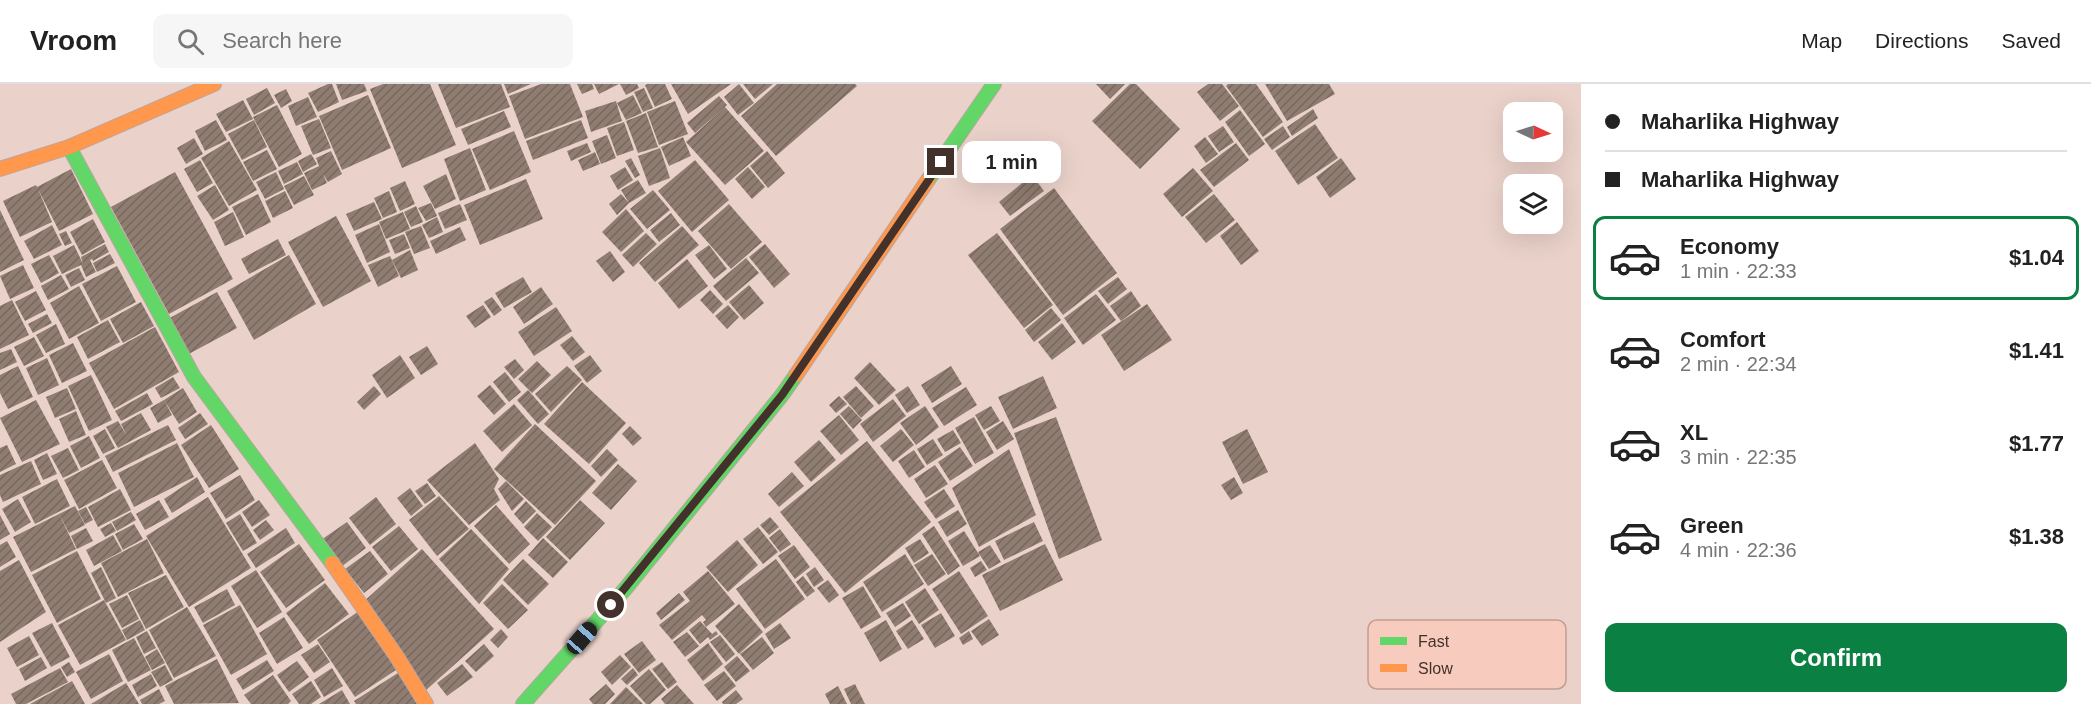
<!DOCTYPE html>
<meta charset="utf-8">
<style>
:root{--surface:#fff;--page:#f6f6f6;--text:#222;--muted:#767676;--line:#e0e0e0;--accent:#0b8043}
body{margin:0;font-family:Helvetica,sans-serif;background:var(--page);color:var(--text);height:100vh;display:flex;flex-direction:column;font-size:22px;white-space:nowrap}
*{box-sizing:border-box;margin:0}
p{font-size:20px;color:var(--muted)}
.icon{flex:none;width:33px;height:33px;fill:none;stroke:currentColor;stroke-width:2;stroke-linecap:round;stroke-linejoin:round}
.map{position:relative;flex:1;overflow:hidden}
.drawer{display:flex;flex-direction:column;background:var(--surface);width:510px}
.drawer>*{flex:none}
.guide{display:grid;align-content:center;height:132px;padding:0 24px;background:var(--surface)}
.needle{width:39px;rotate:94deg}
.controls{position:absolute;left:1503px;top:18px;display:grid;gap:12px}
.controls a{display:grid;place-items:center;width:60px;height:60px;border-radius:12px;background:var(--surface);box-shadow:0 6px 24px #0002;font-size:30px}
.end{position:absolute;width:27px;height:27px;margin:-14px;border:8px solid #43322c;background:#fff;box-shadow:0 0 0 3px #fff}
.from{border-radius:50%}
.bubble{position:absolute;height:42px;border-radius:12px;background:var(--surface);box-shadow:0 6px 24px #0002;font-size:20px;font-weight:600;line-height:42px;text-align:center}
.car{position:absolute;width:18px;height:36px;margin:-18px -9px;border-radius:8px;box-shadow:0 0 4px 2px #0007;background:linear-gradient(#222 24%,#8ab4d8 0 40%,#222 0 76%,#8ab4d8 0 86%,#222 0)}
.guide b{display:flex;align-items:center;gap:21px;height:57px;font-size:22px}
.guide b+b{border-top:2px solid var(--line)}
.guide i{width:15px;height:15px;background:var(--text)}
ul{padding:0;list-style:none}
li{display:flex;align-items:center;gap:18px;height:84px;margin:0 12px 9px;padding:0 12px;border:3px solid transparent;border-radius:12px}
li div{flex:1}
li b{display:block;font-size:22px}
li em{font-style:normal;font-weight:600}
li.selected{border-color:var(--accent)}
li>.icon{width:54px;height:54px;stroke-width:1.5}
.action{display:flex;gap:12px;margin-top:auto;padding:12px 24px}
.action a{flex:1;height:69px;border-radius:12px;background:var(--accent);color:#fff;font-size:24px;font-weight:600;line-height:69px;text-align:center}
header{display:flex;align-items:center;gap:36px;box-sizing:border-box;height:84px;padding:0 30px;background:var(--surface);border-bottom:2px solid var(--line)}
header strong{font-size:28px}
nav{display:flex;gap:33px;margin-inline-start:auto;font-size:21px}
.search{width:420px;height:54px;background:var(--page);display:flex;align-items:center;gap:15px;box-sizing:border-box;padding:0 21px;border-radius:12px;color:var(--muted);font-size:22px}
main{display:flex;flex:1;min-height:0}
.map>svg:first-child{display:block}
</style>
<header>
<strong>Vroom</strong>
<div class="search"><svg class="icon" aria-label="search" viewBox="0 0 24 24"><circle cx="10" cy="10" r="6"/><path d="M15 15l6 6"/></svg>Search here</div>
<nav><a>Map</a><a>Directions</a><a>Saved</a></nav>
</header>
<main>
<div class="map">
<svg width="1581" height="620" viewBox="0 0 1581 620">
<defs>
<pattern id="building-hatch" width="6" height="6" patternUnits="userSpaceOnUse" patternTransform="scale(1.5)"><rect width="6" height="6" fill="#907d71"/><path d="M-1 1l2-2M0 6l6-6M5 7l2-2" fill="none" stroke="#77675d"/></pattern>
</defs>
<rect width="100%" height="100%" fill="#ead2ca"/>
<path fill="url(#building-hatch)" d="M328,0H332L339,18L318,28L308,9Z
M336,0H364L367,7L342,16Z
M383,0H430L456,61L402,84L370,5Z
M438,0H501L510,23L456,44Z
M504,0H531L508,10Z
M541,0H570L583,33L525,55L509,12Z
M577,0H592L594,5L582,10Z
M594,0H619L599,10Z
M620,0H637L639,4L626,11Z
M648,0H665L672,15L655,23L645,1Z
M671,0H731L688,30Z
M739,0L754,19L738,31L724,13Z
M743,0H773L755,15Z
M777,0H855L857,2L776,72L741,32Z
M1096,0H1125L1110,15Z
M1130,0H1136L1180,45L1140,85L1092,37Z
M1208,0H1222L1239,22L1220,37L1197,8Z
M1228,0H1256L1283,38L1263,53L1226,2Z
M1265,0H1329L1335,10L1287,37Z
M267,4L275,19L254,31L246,15Z
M644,4L653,24L643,28L634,8Z
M286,5L292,17L281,24L274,11Z
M368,11L391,64L342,86L319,32Z
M633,11L642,29L626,36L617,19Z
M719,12L727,21L695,49L687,39Z
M308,13L317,33L296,42L288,22Z
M243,16L253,35L226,48L216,30Z
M616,17L622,37L591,48L585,27Z
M675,17L688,50L659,61L647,28Z
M277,21L302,70L279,83L253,33Z
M725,23L764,67L725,101L686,58Z
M1313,25L1318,34L1292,52L1287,43Z
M1240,26L1265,60L1249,72L1225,38Z
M504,27L511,43L468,61L461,45Z
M646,29L658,63L638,69L626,37Z
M319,35L331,64L313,71L301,42Z
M216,36L227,56L205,67L195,47Z
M254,36L267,63L242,76L228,50Z
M581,36L588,54L533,76L526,57Z
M624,38L634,66L617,72L607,44Z
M1315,40L1338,74L1298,101L1275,67Z
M1223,42L1234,58L1219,68L1208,52Z
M1283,42L1290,53L1272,66L1264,55Z
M514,47L531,88L490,106L472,65Z
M607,51L616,74L601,80L592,57Z
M683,53L691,72L669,82L661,63Z
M1205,53L1218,70L1206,79L1194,62Z
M194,54L203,70L186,80L177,64Z
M229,57L257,106L229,122L201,74Z
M587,59L591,68L571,77L567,67Z
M1236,59L1249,76L1214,103L1200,86Z
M470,64L486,106L460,117L444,75Z
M660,64L670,94L649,102L638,72Z
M267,66L277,85L253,97L243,78Z
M331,67L342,90L328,98L323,90L327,99L312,106L304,89L319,82L316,74Z
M767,67L785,89L768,104L750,82Z
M595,68L600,80L583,87L578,76Z
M311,70L317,80L303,88L298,77Z
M631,74L640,91L635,94L625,77Z
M1341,74L1356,95L1330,114L1316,93Z
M200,76L213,99L197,108L184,85Z
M695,76L729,116L692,148L658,107Z
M297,78L303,90L284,100L278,87Z
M625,83L633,96L618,106L610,92Z
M748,83L765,103L752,115L735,95Z
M1193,84L1213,107L1182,133L1163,110Z
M71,85L93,130L59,147L38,105L52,138L20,153L3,117L36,101L37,103Z
M175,88L233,195L169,230L111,123Z
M276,88L284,105L265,115L256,98Z
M446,90L456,115L435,125L423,102Z
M1032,91L1044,107L1010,132L999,118Z
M304,92L314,111L294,121L284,102Z
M526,95L543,135L480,161L464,121Z
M638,96L646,109L629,119L617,131L609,120L621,110L629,119L621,106Z
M405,97L415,120L400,127L390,104Z
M215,101L229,126L213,136L197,112Z
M1054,104L1117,189L1063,231L1000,145Z
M653,106L670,126L647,145L630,125Z
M285,107L293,124L273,134L265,117Z
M389,107L397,128L383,134L374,114Z
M258,110L271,138L246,151L232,123Z
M1214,110L1235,136L1206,159L1185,133Z
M374,118L382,135L354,147L346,130Z
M431,119L437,132L426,137L418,124Z
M460,120L467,136L445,145L438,129Z
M729,120L762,158L731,185L698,147Z
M416,122L423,138L411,143L404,128Z
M626,125L644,147L621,168L602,148Z
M0,126L24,176L0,188Z
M233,128L244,153L225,162L214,138Z
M403,128L410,145L386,155L379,138Z
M671,129L680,141L659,158L650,146Z
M336,132L371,197L323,223L288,158Z
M437,133L443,148L429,154L422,141Z
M93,135L105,158L82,171L70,148Z
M1237,138L1259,167L1241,181L1220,152Z
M379,140L390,168L367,179L355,151Z
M52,141L62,161L34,175L24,157Z
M421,142L430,164L414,170L405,148Z
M682,142L699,161L655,198L639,179Z
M460,143L466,156L436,170L430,157Z
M66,147L72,159L65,162L59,150Z
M646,149L657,160L633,183L622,171Z
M997,149L1053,221L1024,244L968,171Z
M404,150L410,164L395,170L389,156Z
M278,155L286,171L249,190L241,175Z
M105,160L109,168L93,177L92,175L90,176L96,188L86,193L81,181L62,190L53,172L74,161L83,180L81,173Z
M765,160L790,190L774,204L749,173Z
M709,161L727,185L714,195L695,171Z
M410,166L418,186L401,194L392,176Z
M610,167L625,188L613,198L596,177Z
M110,170L115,179L97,188L93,179Z
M49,171L59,189L41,199L31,180Z
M289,171L316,220L254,256L227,207Z
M390,172L399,192L378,203L368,181Z
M746,174L759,189L726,217L713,202Z
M687,175L708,202L679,225L658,199Z
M23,181L34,204L10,215L0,192Z
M117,182L136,218L101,237L82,200Z
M79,184L85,196L71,203L65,191Z
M61,191L69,205L48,216L41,202Z
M523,193L532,208L504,224L495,209Z
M1118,193L1127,205L1108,220L1098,207Z
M749,201L764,219L744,236L729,218Z
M79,202L99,239L69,255L50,219Z
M541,203L553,220L524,240L513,223Z
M710,206L723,220L713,230L700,216Z
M36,207L46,226L25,237L15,218Z
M1131,207L1141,222L1121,237L1110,222Z
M217,208L237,244L185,272L166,236Z
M1096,210L1116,236L1083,261L1064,234Z
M492,213L502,226L494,232L484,218Z
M12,216L29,251L0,265V222Z
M141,218L154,242L123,259L110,235Z
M1147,220L1172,256L1124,287L1101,251Z
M483,221L491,233L475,244L466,232Z
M728,221L739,233L727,245L715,232Z
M556,223L572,247L534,272L518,248Z
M1051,224L1061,236L1034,258L1025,246Z
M47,230L52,239L33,249L28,240Z
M108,236L120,258L88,275L77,253Z
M1062,239L1076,258L1052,276L1038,258Z
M56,240L65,260L46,269L36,251Z
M155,243L179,288L114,325L89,279Z
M572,252L585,268L573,277L560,261Z
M34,253L44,272L24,282L14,263Z
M73,259L87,287L62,299L49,271Z
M427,262L438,280L421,291L409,273Z
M11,265L17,278L0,286V269Z
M400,271L415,294L387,314L372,291Z
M590,271L602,287L587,299L574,282Z
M47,274L59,301L38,311L26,284Z
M515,275L524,286L514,295L504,283Z
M537,277L551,291L532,309L518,295Z
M870,278L896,306L879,321L854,294Z
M18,282L33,313L8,325L0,309V291Z
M567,282L582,296L551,328L535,310Z
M951,282L962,300L932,319L921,301Z
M505,288L521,308L509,318L493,298Z
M91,291L112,336L89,347L68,302Z
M1043,292L1057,324L1013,345L998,313Z
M173,293L180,304L161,314L155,304Z
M582,298L626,339L589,380L544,340Z
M490,301L506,320L494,331L477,312Z
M374,302L381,310L364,326L357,318Z
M856,302L874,322L861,334L843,313Z
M908,302L920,321L907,329L895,311Z
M966,303L977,321L944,342L932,324Z
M67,304L76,325L55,334L46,313Z
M183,304L197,328L179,340L164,316Z
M528,306L549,330L538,340L517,316Z
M147,309L153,320L121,337L115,327Z
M839,312L847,320L836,329L829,321Z
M893,315L906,332L873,358L860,340Z
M36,316L60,360L22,378L0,334Z
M164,316L172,331L158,339L150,324Z
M514,320L532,341L502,368L483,347Z
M849,322L862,336L853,345L840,330Z
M925,322L939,343L916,361L900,339Z
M991,322L1000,337L984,346L975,331Z
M76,327L86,351L69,358L59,335Z
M141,329L151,346L118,364L106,343L118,337L127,352L121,340Z
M200,329L208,340L185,355L178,344Z
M839,331L859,356L841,371L820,347Z
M974,333L994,369L975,380L955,344Z
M1056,333L1102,456L1059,475L1014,349Z
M1003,337L1014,355L997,366L986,348Z
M535,340L596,397L555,441L494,385Z
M168,341L176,356L113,388L105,372Z
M211,341L239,385L209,404L181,361Z
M630,342L642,354L633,362L622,350Z
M105,345L115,364L103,370L93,352Z
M901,345L914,361L893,378L880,362Z
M1247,345L1268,388L1243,400L1222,358Z
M953,346L961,359L945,368L937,355Z
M89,352L100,374L81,384L70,362Z
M933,355L943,371L927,381L917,365Z
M819,356L836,376L811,398L794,378Z
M867,357L931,438L845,509L780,428Z
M177,359L194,393L134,423L118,389Z
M475,359L499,395L494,405L500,416L469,441L427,396Z
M7,361L16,380L0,388V364Z
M960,363L973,382L950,397L938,378Z
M68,364L79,386L63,394L51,372Z
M607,365L618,376L601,393L591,382Z
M1009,365L1036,431L979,463L952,404Z
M914,366L925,383L909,394L898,377Z
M47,369L57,390L43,396L34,376Z
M102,376L117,404L79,425L64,396Z
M31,377L41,400L3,418L0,411V391Z
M618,380L637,397L611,426L592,409Z
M935,381L948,400L926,414L914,395Z
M792,388L804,402L779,423L768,410Z
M240,391L255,416L226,435L210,409Z
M197,393L205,408L172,429L164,415Z
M1234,393L1243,409L1231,416L1221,401Z
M57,395L70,422L35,440L22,413Z
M506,397L524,415L512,427L498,405Z
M427,399L436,412L425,420L415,407Z
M410,404L423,422L411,432L397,414Z
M120,405L131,426L98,443L88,423Z
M944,405L955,422L936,435L924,418Z
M439,412L469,445L437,472L409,436Z
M208,413L251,484L189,523L146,452Z
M376,413L396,440L370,461L349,434Z
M18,415L31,438L15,448L2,425Z
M159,416L169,433L145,446L136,430Z
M259,416L270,431L252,443L242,428Z
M580,416L605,439L570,476L546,453Z
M526,417L536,427L523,440L514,430Z
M496,421L530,460L509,480L474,442Z
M75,422L85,441L69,449L59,430Z
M86,423L93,436L85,440L78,427Z
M958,426L967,440L947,453L938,438Z
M131,428L136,436L117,447L112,438Z
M537,429L552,443L538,457L524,443Z
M59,430L76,465L31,488L13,453Z
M240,430L257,459L243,467L226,439Z
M0,431L10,450L0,456Z
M770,433L779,443L769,451L760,441Z
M266,436L274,446L260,456L253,446Z
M347,438L366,464L341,483L321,456Z
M1034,438L1043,457L1004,476L995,457Z
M111,439L116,447L105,453L100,445Z
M134,440L143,455L123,466L115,450Z
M399,442L418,465L391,487L372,463Z
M934,442L960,482L948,491L922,450Z
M758,443L778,468L763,480L743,455Z
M86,444L93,457L77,465L71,452Z
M286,444L295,459L256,484L247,470Z
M471,445L509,485L479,520L439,475Z
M780,445L791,460L780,468L769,454Z
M964,447L980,472L963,482L948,457Z
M113,451L122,467L94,482L86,466Z
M543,454L568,478L553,494L528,471Z
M147,455L164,489L118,513L101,479Z
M920,455L929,469L914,479L905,464Z
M737,456L758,481L728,508L706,483Z
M7,457L16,473L0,483V461Z
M299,460L325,496L286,524L260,488Z
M1045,460L1063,496L1000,527L982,491Z
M794,461L810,483L795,495L778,472Z
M990,461L1001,478L989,485L978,468Z
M422,465L494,545L424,608L362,519Z
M77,467L101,515L57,539L32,491Z
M370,467L388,490L364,509L345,485Z
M905,470L924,500L882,528L863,498Z
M932,470L946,490L928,502L914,481Z
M523,475L549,500L528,521L503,496Z
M776,475L805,515L765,545L736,505Z
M19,476L46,528L0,558V487Z
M981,477L987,486L975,493L970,484Z
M101,483L116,514L106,519L91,489Z
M815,483L824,496L814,503L806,490Z
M256,486L282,528L257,544L231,502Z
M708,487L735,520L706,543L703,538L706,536L702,531L672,556L659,541L690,517L683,508Z
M959,487L988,532L961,550L932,505Z
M166,491L184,523L146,545L128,509Z
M803,492L815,507L807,513L796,498Z
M828,496L839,511L829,519L817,504Z
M325,499L349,530L309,560L286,529Z
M502,500L528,526L508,545L483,519Z
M863,502L881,533L861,545L842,514Z
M925,504L939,526L919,540L905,518Z
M227,505L235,521L203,539L194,523Z
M679,509L685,516L661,536L656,529Z
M127,511L139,535L122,544L109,520Z
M104,516L126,556L80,581L58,541Z
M903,519L911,532L895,543L886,529Z
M739,520L763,548L739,570L715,542Z
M240,521L267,570L231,591L203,541Z
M187,523L216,572L174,594L149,546Z
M359,527L399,584L355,613L317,556Z
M941,529L955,552L935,564L921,541Z
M284,533L303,564L277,580L259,549Z
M989,535L999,551L982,562L971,547Z
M140,536L145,546L127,556L122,546Z
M886,536L902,565L880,578L864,549Z
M912,536L924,555L908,565L896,547Z
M700,537L714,552L712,550L716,547L718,550L710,556L708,553L700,560L689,546Z
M52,539L70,573L51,583L32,549Z
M780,539L791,554L774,565L765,550Z
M501,545L508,553L498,564L490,556Z
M147,547L156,564L144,570L136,553Z
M969,547L973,555L963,561L959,554Z
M687,548L699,562L685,573L673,558Z
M720,551L735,570L726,578L710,558Z
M29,552L39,571L17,583L7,564Z
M762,553L774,569L753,586L740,570Z
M134,554L151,586L128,598L112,566Z
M642,557L656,576L639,589L624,570Z
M708,559L723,580L703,597L687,576Z
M318,560L330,578L314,589L301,571Z
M484,560L494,572L476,588L465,577Z
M157,565L165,579L152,586L145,573Z
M109,570L123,597L91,615L76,588Z
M620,571L631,583L612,601L601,588Z
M737,572L750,587L736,598L724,583Z
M41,573L47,584L25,597L19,585Z
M217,575L239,619L174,620L165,602Z
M267,576L274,587L243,606L236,595Z
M297,577L309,593L289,608L277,591Z
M69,578L75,588L67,593L61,583Z
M662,578L677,598L668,605L652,585Z
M462,580L473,593L447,612L437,599Z
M165,581L173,596L160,603L151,588Z
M60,584L68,598L26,620H16L11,610Z
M332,584L343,602L324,613L314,596Z
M633,584L638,591L627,601L621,595Z
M649,585L666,606L650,620H646L630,602Z
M401,587L422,620H356L354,617Z
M724,587L736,602L717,617L704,601Z
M151,590L157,602L138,613L132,601Z
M273,591L291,617L288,620H251L244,611Z
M72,597L85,620H30Z
M311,597L321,613L311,620H299L292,610Z
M126,599L139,620H91Z
M606,600L615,610L605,620H593L589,615Z
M855,600L865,620H851L844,605Z
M677,601L694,620H665L661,615Z
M838,602L847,620H830L825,610Z
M626,603L643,620H610Z
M159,605L165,617L159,620H142L140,616Z
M342,606L350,620H319Z
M736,606L743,615L736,620H723L722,618Z"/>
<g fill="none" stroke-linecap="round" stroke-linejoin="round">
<defs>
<path id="fast" d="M69,63L194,293L332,479
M928,96L994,0
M523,620L626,504L782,311L796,291"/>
<path id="slow" d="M0,85L69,63L214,0
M796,291L928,96
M332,479L397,573L426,620"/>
</defs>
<use href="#fast" stroke="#b9a6a0" stroke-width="16"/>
<use href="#slow" stroke="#b9a6a0" stroke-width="16"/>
<use href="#fast" stroke="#63d668" stroke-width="14"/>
<use href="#slow" stroke="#ff974d" stroke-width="14"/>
</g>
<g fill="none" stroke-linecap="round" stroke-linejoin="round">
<path stroke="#43322c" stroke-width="8" d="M611,521L782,311L941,78"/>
</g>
<rect x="1368" y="536" width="198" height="69" rx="9" fill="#f7cbbd" stroke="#c19d92" stroke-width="1.5"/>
<rect x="1380" y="553" width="27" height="8" fill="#63d668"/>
<rect x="1380" y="580" width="27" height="8" fill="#ff974d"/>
<g font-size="16" fill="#43322c">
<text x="1418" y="563">Fast</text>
<text x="1418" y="590">Slow</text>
</g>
</svg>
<div class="controls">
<a><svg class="needle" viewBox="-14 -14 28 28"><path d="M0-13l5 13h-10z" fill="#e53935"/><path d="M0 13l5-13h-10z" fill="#767676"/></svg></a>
<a><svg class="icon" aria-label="layers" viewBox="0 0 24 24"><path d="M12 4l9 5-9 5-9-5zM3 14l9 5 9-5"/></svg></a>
</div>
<i class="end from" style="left:611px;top:521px"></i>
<i class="end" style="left:941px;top:78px"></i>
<div class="bubble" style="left:962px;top:57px;width:99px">1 min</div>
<i class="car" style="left:582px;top:554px;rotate:41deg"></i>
</div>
<section class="drawer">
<div class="guide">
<b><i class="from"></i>Maharlika Highway</b>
<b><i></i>Maharlika Highway</b>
</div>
<ul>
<li class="selected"><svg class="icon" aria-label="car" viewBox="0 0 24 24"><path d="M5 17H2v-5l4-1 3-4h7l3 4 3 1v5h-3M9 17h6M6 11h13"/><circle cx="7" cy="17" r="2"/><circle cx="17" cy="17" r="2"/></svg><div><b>Economy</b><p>1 min · 22:33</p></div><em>$1.04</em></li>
<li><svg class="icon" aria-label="car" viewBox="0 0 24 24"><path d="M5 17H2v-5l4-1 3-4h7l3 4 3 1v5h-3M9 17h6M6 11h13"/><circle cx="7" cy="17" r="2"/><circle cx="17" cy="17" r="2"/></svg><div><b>Comfort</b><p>2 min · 22:34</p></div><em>$1.41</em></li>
<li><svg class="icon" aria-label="car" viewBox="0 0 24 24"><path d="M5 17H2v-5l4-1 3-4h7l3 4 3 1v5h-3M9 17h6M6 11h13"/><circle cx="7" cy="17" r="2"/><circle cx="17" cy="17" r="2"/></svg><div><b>XL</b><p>3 min · 22:35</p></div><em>$1.77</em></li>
<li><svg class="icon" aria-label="car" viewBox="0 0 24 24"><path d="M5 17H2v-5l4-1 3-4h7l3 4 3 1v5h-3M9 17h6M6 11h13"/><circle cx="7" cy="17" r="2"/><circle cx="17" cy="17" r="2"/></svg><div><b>Green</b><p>4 min · 22:36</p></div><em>$1.38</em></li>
</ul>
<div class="action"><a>Confirm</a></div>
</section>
</main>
